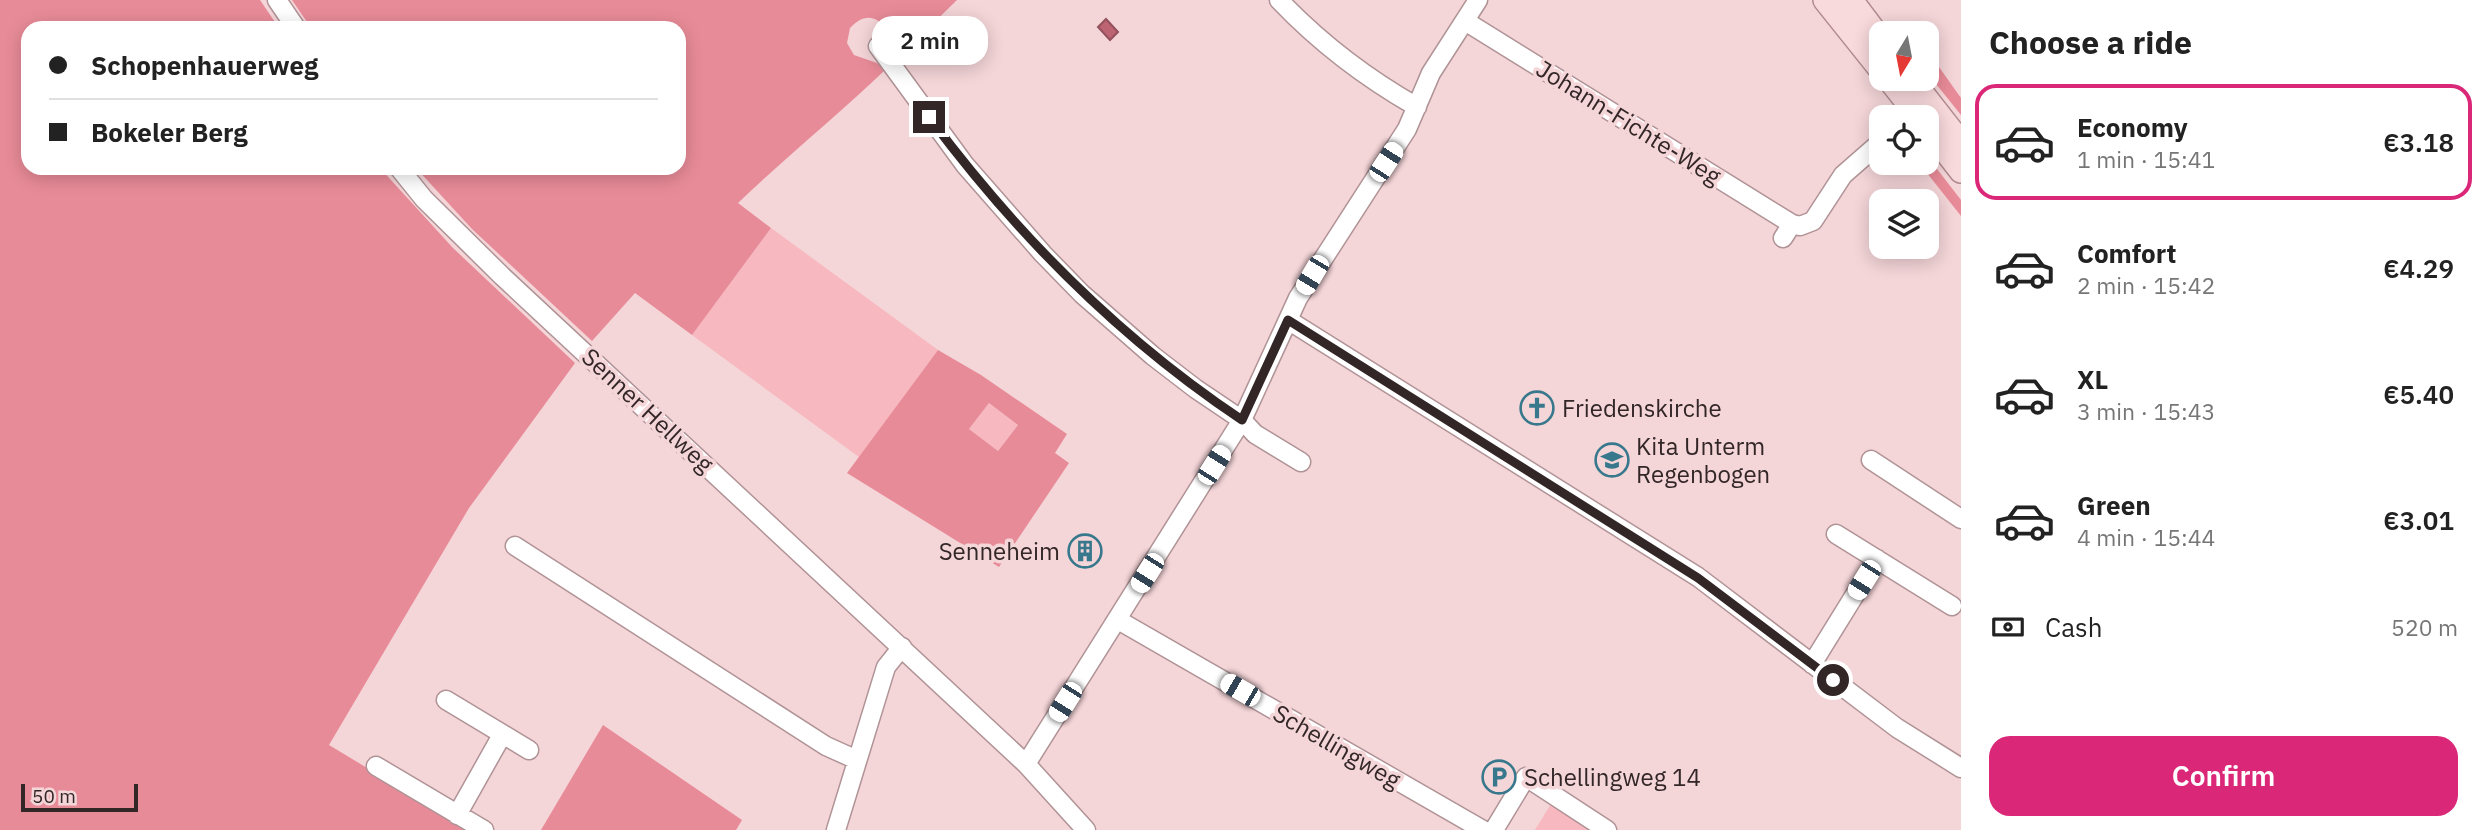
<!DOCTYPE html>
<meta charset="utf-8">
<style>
:root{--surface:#fff;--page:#f2f2f2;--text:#222;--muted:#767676;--line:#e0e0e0;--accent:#db2777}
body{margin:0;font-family:"IBM Plex Sans",sans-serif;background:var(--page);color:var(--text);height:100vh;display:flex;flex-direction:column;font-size:26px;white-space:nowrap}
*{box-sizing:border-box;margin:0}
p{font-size:23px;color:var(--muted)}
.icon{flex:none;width:38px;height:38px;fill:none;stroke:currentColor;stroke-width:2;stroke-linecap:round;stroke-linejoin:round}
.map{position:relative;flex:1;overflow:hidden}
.drawer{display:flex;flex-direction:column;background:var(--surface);width:525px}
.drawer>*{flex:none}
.hud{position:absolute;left:21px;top:21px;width:665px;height:154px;border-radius:21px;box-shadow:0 4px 18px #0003;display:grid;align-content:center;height:154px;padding:0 28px;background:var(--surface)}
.needle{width:46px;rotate:190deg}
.controls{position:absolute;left:1869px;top:21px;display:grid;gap:14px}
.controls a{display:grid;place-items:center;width:70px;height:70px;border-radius:14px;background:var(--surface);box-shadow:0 4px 18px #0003;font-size:35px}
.scale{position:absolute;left:21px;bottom:18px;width:117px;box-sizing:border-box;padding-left:7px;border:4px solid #322627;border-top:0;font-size:19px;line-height:24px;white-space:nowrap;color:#322627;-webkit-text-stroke:5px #f4d5d8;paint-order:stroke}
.end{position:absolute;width:32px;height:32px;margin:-16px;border:9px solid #322627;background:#fff;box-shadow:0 0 0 4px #fff}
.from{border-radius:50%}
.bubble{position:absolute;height:49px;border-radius:21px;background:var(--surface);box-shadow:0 4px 18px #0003;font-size:23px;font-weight:600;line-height:49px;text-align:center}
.car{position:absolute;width:21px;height:42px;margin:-21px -10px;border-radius:9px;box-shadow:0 0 5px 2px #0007;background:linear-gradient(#fff 24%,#345 0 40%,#fff 0 76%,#345 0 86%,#fff 0)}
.hud b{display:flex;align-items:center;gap:24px;height:66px;font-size:26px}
.hud b+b{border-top:2px solid var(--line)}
.hud i{width:18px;height:18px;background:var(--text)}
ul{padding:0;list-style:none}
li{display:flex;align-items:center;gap:21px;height:116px;margin:0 14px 10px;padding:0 14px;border:4px solid transparent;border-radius:21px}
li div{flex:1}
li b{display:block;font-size:26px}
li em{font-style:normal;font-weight:600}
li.selected{border-color:var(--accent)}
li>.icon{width:63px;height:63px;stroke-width:1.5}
h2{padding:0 28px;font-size:32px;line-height:84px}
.pay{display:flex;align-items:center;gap:18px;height:77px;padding:0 28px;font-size:26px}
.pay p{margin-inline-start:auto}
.button{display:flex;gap:14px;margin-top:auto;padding:14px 28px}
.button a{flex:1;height:80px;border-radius:21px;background:var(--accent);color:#fff;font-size:28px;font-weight:600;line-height:80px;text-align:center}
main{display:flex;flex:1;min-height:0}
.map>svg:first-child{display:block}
</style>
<main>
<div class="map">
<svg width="1961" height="830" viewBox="0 0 1961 830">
<rect width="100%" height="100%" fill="#f4d5d8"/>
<path fill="#f7b8bf" d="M771,228L938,350L859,457L692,335Z
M989,403L1018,425L998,451L969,429Z
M1551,804L1592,830H1535Z"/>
<path fill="#e88b98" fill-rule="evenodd" d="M0,0H260L279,28H28V168H380L453,248L575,363L469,508L329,745L470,830H0Z
M292,0H957L902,54C890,34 876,1 850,28L847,43L854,55L877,63L885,70C837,116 786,157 738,203L771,228L692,335L635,293L592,341L472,229L416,168H679V28H311Z
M1939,67L1961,98V115L1932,79Z
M1927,156L1961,200V216L1919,163H1927Z
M938,350L981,375L1067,434L1055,453L1069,463L999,567L847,473ZM989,403L1018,425L998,451L969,429Z
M603,725L742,820L736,830H541Z"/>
<path fill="#bd6472" stroke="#93515c" stroke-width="2" d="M1106,19L1118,32L1110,40L1098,27Z"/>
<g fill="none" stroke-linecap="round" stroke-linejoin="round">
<defs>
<path id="minor" d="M277,0L296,28
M1279,0C1319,42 1366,78 1417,107
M1465,21L1792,224L1783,238
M878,46L965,165L1043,254L1082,294L1153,356L1196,389L1242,420L1255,434L1301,462
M399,168L424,199L502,276L1026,764L1086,830
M1792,224L1800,226L1813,221L1843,175L1875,147
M1288,320L1698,577L1897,728L1961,768
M1871,460L1961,519
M1836,534L1952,606
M515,546L826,746L857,760
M1118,620L1483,830
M1812,664L1877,559
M446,700L529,750
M1026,764L1242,420L1298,298L1407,129L1431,73L1478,0
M376,766L484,830
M457,815L502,735
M836,830L886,667L902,647
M1494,830L1526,777L1607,830"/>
<path id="major" d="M1825,0L1881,70
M1851,0L1881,40
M1889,79L1919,117
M1911,79L1961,143
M1927,127L1961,171"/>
</defs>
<use href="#minor" stroke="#b09396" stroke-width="21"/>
<use href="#major" stroke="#af8a8e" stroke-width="26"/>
<use href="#minor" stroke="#fff" stroke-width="18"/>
<use href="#major" stroke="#f8d9dc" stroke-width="23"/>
</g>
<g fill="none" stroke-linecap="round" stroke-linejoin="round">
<path stroke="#322627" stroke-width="9" d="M929,117C1017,235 1119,338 1242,420L1288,320L1698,578L1833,680"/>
</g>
<defs>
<symbol id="church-ring" viewBox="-11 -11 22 22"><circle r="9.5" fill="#f4d5d8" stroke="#38788c" stroke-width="1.5"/><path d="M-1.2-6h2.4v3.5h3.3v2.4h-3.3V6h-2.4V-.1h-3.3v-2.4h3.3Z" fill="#38788c"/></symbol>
<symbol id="school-ring" viewBox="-11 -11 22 22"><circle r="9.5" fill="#f4d5d8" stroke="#38788c" stroke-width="1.5"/><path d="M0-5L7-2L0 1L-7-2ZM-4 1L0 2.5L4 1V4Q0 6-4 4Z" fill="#38788c"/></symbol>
<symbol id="building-ring" viewBox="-11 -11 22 22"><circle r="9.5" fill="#f4d5d8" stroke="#38788c" stroke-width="1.5"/><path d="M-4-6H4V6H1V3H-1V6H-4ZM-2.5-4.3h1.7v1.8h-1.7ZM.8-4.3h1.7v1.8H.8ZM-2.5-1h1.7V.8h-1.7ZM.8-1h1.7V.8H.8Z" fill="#38788c"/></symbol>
<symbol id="parking-ring" viewBox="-11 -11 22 22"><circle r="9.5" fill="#f4d5d8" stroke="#38788c" stroke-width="1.5"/><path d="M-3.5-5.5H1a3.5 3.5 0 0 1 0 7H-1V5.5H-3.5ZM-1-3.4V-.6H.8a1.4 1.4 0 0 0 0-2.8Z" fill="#38788c"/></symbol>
</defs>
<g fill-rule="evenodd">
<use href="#church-ring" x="1518" y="389" width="38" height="38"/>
<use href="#school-ring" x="1593" y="441" width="38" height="38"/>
<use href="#building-ring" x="1066" y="532" width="38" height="38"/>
<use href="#parking-ring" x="1480" y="758" width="38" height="38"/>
</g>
<g text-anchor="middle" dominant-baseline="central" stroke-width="7" stroke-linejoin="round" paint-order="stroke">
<g font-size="24" fill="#322627" stroke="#f4d5d8">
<text transform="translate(1629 122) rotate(32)">Johann-Fichte-Weg</text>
<text transform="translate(648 410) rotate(43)">Senner Hellweg</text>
<text transform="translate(1337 746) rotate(30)">Schellingweg</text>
</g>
<g font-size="24" fill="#322627" stroke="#f4d5d8" text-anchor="start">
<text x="1562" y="408">Friedenskirche</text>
<text x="1636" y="446">Kita Unterm<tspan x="1636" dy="28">Regenbogen</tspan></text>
<text x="1060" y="551" text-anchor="end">Senneheim</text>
<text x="1524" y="777">Schellingweg 14</text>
</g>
</g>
</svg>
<div class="controls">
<a><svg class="needle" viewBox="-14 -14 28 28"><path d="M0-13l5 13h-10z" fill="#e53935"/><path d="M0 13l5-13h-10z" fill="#767676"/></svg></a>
<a><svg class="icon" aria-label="locate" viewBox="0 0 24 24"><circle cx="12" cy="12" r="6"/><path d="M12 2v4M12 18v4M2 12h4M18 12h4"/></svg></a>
<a><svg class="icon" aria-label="layers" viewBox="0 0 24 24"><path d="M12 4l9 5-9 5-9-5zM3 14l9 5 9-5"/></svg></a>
</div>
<div class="scale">50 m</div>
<i class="end from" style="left:1833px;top:680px"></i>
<i class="end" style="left:929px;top:117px"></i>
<div class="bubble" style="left:872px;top:16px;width:116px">2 min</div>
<i class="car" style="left:1386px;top:162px;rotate:33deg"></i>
<i class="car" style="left:1312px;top:275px;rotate:211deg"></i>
<i class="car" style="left:1214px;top:465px;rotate:32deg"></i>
<i class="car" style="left:1147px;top:573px;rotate:212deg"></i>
<i class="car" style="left:1864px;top:580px;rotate:212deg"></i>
<i class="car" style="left:1240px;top:690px;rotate:300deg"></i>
<i class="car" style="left:1065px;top:702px;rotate:212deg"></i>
<div class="hud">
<b><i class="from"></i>Schopenhauerweg</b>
<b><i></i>Bokeler Berg</b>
</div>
</div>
<section class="drawer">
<h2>Choose a ride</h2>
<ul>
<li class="selected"><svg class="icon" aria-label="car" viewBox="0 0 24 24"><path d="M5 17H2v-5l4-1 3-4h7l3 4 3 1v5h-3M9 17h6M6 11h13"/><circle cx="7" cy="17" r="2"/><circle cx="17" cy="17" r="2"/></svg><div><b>Economy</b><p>1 min · 15:41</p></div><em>€3.18</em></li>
<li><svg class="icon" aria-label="car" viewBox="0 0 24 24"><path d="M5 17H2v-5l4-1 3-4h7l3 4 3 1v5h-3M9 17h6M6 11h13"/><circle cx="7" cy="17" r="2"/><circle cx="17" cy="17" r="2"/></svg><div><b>Comfort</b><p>2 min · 15:42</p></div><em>€4.29</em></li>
<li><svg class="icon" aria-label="car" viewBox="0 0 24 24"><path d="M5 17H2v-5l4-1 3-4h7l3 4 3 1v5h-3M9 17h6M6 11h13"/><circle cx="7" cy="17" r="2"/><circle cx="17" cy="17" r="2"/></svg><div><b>XL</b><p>3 min · 15:43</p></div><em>€5.40</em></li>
<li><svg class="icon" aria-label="car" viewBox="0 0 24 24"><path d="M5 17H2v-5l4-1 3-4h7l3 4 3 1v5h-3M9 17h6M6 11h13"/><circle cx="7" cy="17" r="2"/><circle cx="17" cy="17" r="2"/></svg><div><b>Green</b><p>4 min · 15:44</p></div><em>€3.01</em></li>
</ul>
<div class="pay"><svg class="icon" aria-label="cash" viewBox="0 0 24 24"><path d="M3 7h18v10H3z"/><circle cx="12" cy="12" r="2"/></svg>Cash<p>520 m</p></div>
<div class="button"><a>Confirm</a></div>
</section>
</main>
